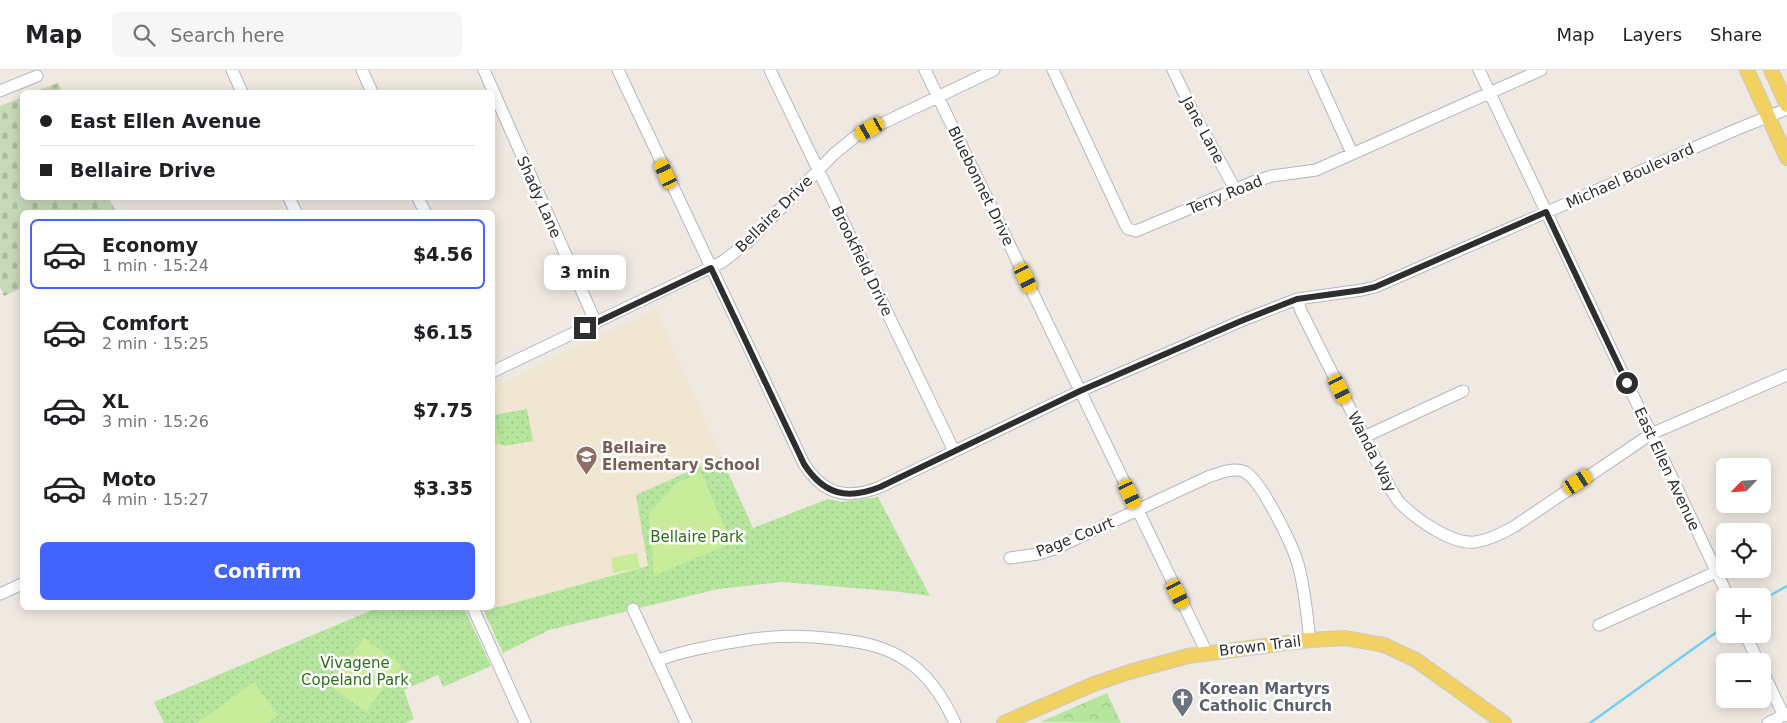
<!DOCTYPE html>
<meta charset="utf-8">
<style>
:root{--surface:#fff;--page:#f6f6f6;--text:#202124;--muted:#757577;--line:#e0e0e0;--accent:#4264fb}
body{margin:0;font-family:"DejaVu Sans",sans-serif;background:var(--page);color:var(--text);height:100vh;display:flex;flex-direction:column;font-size:19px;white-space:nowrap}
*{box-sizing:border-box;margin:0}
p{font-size:16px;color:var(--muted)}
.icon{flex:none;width:28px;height:28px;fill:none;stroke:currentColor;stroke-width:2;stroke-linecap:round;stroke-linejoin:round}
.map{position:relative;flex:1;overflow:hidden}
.sheet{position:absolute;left:20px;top:140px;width:475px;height:400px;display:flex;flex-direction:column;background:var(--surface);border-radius:8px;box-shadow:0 2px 12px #0003}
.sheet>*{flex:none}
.guide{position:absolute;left:20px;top:20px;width:475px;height:110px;border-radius:8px;box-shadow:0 2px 12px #0003;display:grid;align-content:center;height:110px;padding:0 20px;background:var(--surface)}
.needle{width:32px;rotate:245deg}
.buttons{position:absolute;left:1716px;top:388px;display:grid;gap:10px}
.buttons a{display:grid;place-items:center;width:55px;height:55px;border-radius:8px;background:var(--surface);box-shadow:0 2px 12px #0003;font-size:25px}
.end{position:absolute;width:22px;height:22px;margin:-11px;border:6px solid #2e2e2e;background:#fff;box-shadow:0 0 0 2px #fff}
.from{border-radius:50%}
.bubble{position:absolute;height:35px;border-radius:8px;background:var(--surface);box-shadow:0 2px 12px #0003;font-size:16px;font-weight:700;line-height:35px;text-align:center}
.car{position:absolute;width:15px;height:30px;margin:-15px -8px;border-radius:6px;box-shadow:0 0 4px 1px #0007;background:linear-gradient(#f5c518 24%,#345 0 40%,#f5c518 0 76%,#345 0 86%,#f5c518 0)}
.guide b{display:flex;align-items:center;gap:18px;height:48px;font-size:19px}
.guide b+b{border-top:1px solid var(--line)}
.guide i{width:12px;height:12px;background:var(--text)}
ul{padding:9px 0 0;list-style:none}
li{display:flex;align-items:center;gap:15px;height:70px;margin:0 10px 8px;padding:0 10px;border:2px solid transparent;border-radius:8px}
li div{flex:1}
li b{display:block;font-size:19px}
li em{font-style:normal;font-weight:700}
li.selected{border-color:var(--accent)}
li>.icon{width:45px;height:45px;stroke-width:1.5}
.primary-button{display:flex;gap:10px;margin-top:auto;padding:10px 20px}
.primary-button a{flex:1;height:58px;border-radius:8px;background:var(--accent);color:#fff;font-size:20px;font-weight:700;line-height:58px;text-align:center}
header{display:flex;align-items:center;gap:30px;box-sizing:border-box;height:70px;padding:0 25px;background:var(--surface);border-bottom:1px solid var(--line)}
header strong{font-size:24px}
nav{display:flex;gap:28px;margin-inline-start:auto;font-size:18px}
.search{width:350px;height:45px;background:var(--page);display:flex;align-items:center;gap:12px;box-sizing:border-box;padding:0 18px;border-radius:8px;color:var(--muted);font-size:19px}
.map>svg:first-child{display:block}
</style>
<header>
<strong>Map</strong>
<div class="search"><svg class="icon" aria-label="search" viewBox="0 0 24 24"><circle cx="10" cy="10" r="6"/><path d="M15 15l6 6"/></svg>Search here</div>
<nav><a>Map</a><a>Layers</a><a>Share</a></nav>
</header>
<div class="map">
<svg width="1787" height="653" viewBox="0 0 1787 653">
<defs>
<pattern id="forest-crowns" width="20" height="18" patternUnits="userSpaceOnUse" patternTransform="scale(1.25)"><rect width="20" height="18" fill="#b6e59e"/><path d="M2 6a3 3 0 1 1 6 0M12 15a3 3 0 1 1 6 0" fill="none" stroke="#9dc588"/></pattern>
<pattern id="cemetery-stones" width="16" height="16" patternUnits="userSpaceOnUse" patternTransform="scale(1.25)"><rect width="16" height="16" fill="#c8d9b8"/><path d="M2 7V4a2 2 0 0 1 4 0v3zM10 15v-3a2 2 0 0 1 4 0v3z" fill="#acbb9e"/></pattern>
<pattern id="park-dots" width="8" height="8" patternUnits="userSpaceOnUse" patternTransform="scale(1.25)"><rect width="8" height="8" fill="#b6e59e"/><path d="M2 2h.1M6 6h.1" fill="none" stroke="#9dc588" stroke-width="1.8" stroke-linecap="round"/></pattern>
</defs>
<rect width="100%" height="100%" fill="#efe9e1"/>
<path fill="#f0e6d1" d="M656,239L721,387L636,425L648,496L484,541L482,538H492L493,318Z"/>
<path fill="url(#forest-crowns)" d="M1107,623L1121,653L1040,652Z"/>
<path fill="url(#cemetery-stones)" d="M58,13L63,22H33Z
M22,27V128H109L116,142H22V218L4,226L0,216V36Z"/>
<path fill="url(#park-dots)" d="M527,339L533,371L504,376L500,374L494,345Z
M721,387L753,458L828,429L841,432L878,427L930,526L901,522L782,512L718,519L549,560L503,583L484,541L648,496L636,425Z
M377,538H464L491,596L443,617L438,605L404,620L414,649L405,653H164L154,632Z"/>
<path fill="#c9ec9a" d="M493,345H494L500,374L493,376Z
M701,402L728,465L729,470L724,476L654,506L649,443L678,412Z
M637,483L640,498L613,503L611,488Z
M364,568L401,595L366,642L329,615Z
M254,612L278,645L267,653H197Z"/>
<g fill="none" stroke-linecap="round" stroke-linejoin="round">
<path stroke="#75cff0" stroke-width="2.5" d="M1762,530L1787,516
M1590,653L1725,556"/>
<defs>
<path id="minor" d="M232,0L242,22
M362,0L372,22
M484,0L596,253
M618,0L804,394C824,425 847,430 880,417L1080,321L1241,251L1297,229L1362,220L1375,217L1735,60L1787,39
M770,0L954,381
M925,0L1207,583
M1053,0L1124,152L1128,159L1136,161L1253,112L1272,106L1316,100L1541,0
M1173,0L1194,44L1235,119
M1314,0L1352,83
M1479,0L1728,526
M0,21L37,6
M289,128L296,142
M418,128L425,142
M1297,229L1301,241L1390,418C1394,424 1397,430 1401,434C1417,450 1453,475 1475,472C1489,470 1503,463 1515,456L1651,364L1787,305
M492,302L722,192L747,173L834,84L856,66L994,0
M1364,367L1463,321
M1010,488L1038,484L1054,479L1208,407C1219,403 1233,397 1245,402C1261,410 1295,479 1299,498C1305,521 1307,546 1310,570
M0,524L22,514
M473,538L525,653
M633,539L686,653
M1599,555L1716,502
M1745,564L1758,591
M657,591C675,583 693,580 712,576C758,567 789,563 836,569C862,572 885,576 907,591C930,606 944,629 955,653
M1762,600L1784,646
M1768,653L1787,644"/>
<path id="major" d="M1747,0L1787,88
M1771,0L1787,35
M1004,653L1094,614L1129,602L1188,586L1310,570L1345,568L1384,575L1416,590L1504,653"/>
</defs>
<use href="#minor" stroke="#b4b7c1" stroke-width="13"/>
<use href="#major" stroke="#c9c9c9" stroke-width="16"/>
<use href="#minor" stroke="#fff" stroke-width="11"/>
<use href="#major" stroke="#f2d163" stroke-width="14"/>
</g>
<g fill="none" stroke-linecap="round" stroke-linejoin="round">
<path stroke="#2e2e2e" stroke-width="6" d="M585,258L711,198L804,394C824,425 847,430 880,417L1080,321L1241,251L1297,229L1362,220L1375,217L1546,142L1627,313"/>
</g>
<defs>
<symbol id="school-pin" viewBox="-11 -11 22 30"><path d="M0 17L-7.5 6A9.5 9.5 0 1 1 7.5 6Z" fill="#8d6e63" stroke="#fff"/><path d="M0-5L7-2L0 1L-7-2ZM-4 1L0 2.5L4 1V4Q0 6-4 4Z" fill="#fff"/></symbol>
<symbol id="church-pin" viewBox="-11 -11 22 30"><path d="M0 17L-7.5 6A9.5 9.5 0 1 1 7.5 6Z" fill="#6b7280" stroke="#fff"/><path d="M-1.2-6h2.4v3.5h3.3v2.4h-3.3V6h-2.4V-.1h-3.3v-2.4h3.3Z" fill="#fff"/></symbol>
</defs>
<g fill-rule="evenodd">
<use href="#school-pin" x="574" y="374" width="25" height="34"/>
<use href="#church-pin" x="1170" y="616" width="25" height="34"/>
</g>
<g text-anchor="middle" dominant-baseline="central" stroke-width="5" stroke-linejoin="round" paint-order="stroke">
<g font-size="15" fill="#2e2e2e" stroke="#fff">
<text transform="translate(1203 60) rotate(62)">Jane Lane</text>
<text transform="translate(1630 106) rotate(-24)">Michael Boulevard</text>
<text transform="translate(981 116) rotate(64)">Bluebonnet Drive</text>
<text transform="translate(1225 125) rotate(-22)">Terry Road</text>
<text transform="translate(539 127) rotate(66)">Shady Lane</text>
<text transform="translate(774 144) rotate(-45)">Bellaire Drive</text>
<text transform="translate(862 191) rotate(64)">Brookfield Drive</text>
<text transform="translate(1372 382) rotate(63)">Wanda Way</text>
<text transform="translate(1667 399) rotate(65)">East Ellen Avenue</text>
<text transform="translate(1075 467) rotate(-22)">Page Court</text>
<text transform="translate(1260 576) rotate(-7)">Brown Trail</text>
</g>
<g font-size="15" font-weight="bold" fill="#785e54" stroke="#fff" text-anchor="start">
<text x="602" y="378">Bellaire<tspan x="602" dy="17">Elementary School</tspan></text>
</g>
<g font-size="15" fill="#2c6e1b" stroke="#fff">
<text x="697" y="467">Bellaire Park</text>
<text x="355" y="593">Vivagene<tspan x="355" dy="17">Copeland Park</tspan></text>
</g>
<g font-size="15" font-weight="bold" fill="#5b616d" stroke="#fff" text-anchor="start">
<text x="1199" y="619">Korean Martyrs<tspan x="1199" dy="17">Catholic Church</tspan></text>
</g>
</g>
</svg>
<div class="buttons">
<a><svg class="needle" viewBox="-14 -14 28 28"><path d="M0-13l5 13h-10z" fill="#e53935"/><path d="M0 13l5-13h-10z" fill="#757577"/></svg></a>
<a><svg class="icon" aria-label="locate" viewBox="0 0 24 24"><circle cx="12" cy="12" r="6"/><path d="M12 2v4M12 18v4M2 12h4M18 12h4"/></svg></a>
<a>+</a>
<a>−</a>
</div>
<i class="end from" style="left:1627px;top:313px"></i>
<i class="end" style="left:585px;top:258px"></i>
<div class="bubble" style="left:544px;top:185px;width:82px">3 min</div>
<i class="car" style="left:870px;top:59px;rotate:241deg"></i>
<i class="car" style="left:666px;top:104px;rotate:335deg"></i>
<i class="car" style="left:1026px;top:208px;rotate:154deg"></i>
<i class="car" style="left:1340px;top:319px;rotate:154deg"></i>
<i class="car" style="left:1578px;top:412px;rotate:57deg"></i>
<i class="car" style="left:1130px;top:424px;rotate:155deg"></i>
<i class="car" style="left:1178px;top:524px;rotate:154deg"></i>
<div class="guide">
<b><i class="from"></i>East Ellen Avenue</b>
<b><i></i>Bellaire Drive</b>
</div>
<section class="sheet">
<ul>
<li class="selected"><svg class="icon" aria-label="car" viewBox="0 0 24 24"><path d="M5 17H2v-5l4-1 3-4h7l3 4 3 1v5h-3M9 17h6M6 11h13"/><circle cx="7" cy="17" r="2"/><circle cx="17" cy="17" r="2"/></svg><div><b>Economy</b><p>1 min · 15:24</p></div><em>$4.56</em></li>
<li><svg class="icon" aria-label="car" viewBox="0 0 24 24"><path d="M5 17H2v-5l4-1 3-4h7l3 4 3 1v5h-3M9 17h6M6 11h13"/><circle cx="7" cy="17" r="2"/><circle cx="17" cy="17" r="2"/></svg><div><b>Comfort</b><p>2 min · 15:25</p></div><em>$6.15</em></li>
<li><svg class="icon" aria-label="car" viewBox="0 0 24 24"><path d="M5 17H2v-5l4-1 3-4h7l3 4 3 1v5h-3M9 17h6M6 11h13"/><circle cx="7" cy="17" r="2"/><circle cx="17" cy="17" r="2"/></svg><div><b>XL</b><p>3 min · 15:26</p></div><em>$7.75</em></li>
<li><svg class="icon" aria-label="car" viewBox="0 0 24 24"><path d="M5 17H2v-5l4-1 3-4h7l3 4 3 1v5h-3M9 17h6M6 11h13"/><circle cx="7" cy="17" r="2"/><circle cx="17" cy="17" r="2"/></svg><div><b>Moto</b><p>4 min · 15:27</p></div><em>$3.35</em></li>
</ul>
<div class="primary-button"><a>Confirm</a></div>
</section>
</div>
